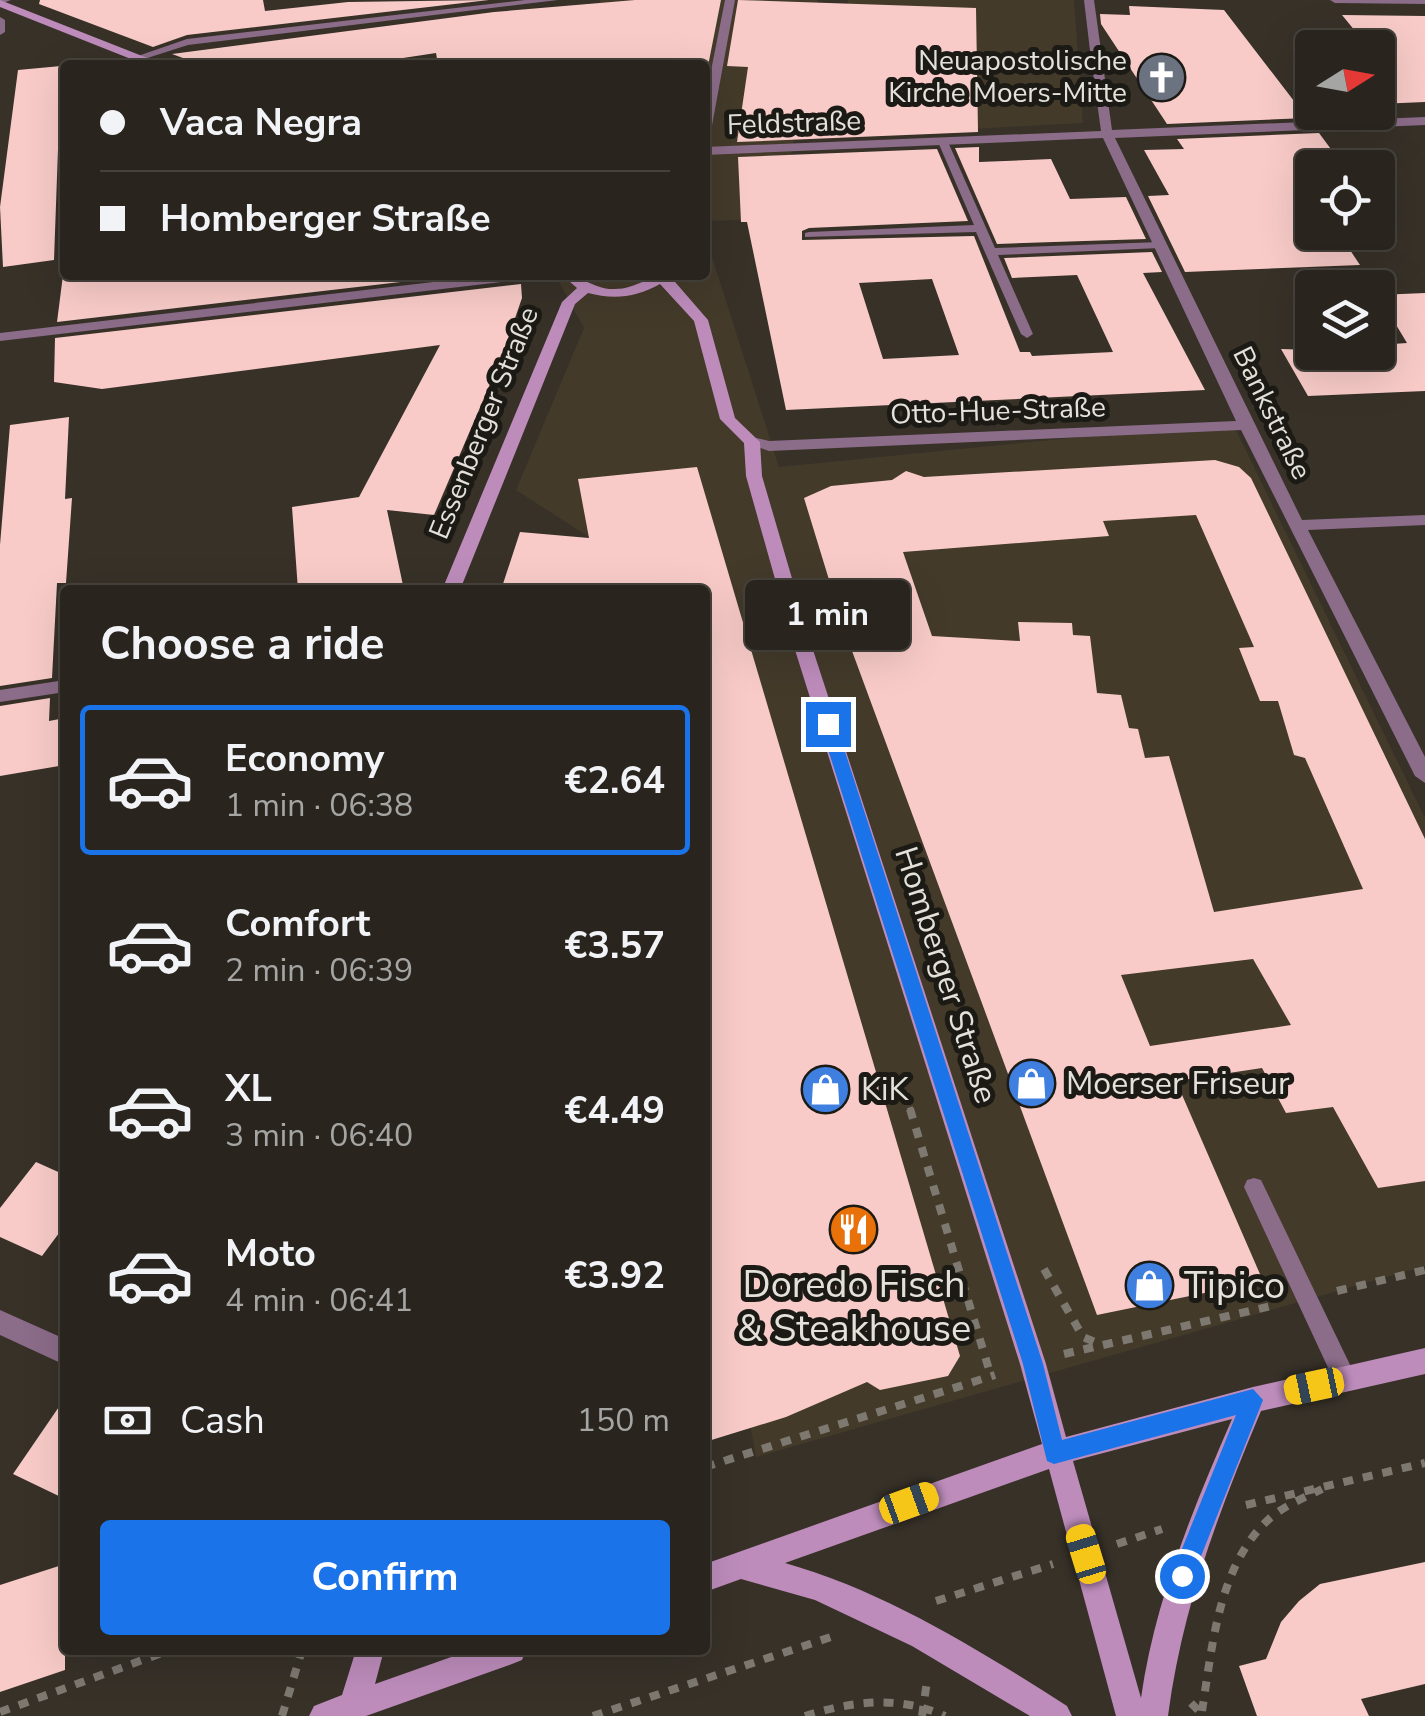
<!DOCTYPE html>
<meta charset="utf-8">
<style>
:root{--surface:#29251e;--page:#312d27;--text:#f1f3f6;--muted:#a5a5a4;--line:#45423c;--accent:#1a73e8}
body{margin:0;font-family:"Nunito Sans",sans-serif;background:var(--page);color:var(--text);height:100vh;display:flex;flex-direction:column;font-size:38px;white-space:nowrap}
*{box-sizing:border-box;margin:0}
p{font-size:32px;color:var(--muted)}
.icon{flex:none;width:55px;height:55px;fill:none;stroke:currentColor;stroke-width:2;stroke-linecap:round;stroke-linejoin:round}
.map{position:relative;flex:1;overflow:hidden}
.sheet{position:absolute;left:60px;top:585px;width:650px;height:1070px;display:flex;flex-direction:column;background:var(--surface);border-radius:10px;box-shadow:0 10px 40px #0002,0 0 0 2px var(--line)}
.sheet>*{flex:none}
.banner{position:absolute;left:60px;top:60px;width:650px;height:220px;border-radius:10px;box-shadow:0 10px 40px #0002,0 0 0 2px var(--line);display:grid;align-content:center;height:220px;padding:0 40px;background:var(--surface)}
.needle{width:65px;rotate:79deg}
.tools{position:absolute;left:1295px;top:30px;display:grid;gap:20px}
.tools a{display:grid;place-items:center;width:100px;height:100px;border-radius:10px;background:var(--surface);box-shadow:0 10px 40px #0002,0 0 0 2px var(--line);font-size:50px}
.end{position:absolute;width:45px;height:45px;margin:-22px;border:12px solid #1a73e8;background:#fff;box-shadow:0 0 0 5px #fff}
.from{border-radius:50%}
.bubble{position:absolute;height:70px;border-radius:10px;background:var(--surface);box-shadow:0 10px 40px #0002,0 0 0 2px var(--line);font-size:32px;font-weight:700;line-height:70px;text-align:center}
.car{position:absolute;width:30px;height:60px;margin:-30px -15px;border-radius:12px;box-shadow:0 0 8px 2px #0007;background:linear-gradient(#f5c518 24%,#345 0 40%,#f5c518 0 76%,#345 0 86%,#f5c518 0)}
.banner b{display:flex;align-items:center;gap:35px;height:95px;font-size:38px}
.banner b+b{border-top:2px solid var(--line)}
.banner i{width:25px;height:25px;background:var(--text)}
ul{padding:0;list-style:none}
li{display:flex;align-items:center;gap:30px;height:150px;margin:0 20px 15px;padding:0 20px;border:5px solid transparent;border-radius:10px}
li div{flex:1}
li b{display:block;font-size:38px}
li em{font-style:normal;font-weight:700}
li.on{border-color:var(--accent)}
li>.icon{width:90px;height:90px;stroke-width:1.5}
h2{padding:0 40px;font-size:45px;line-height:120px}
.pay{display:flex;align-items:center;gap:25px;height:110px;padding:0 40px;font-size:38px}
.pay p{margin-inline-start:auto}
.button{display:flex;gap:20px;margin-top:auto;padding:20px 40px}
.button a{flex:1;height:115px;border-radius:10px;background:var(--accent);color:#fff;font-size:40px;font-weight:700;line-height:115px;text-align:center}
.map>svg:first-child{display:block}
</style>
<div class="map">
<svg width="1425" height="1716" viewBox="0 0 1425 1716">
<rect width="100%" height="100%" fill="#373128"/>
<path fill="#433a2a" d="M600,0H818L789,166L803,218L705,221V65H578Z
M848,0H1074L1083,123L972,129L840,74Z
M705,235L779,467L1232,422L1425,818V1266L756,1457L705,1178V590L592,539L516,490L584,328L555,275H705Z"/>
<path fill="#f8cbc8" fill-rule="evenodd" d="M40,0H263L265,11L348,2L489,0L187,35L153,47L39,4Z
M635,0H721L708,66L438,65L436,53L370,63L202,65L172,54L494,12Z
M738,0L976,8L978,132L737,142L748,67L727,66Z
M1129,6L1224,10L1307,118L1167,124L1101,24L1100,14L1130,15Z
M1342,15L1425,16V102L1378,104V48H1369Z
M61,66L54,260L3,267L0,207L18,70Z
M1319,133L1345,168H1295L1312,193V232H1338L1360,265L1185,272L1148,196L1169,195L1144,150L1184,149L1177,139Z
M979,147V162L1051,159L1070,199L1126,197L1146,239L997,244L955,148Z
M937,149L968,221L809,228L802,231V240L974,236L1020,352H1030L1032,356L1113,352L1077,275L1012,278L1004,258L1152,252L1162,272L1143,273L1205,390L786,410L747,222H741L738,157ZM932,279L959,355L883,359L859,283Z
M63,275H461L57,322Z
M521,284L522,298L502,356L434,515L387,510L404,590H298L292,507L359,497L440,345L102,389L54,382L55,338Z
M1425,293V391L1308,396L1281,349L1378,352V345L1407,343L1378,295Z
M69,417L65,499L72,498L66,583H57L52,678L0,686V545L10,425Z
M1215,460L1239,467L1251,478L1425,839V1181L1378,1188L1333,1107L1286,1113L1262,1068L1176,1081L1263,1281L1097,1315L845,632L804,498L831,486L892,480L906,471L924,477ZM1196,515L1254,647L1239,648L1260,701H1278L1294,755L1305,758L1363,889L1214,912L1169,756L1145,758L1138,729L1129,728L1121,695L1097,693L1090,636L1073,635L1072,623L1018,622L1020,641L932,636L903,552L1109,536L1103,521ZM1253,959L1291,1025L1150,1046L1121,975Z
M697,467L960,1356L948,1376L880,1390L867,1382L786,1417L705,1442V590H501L520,532L589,538L578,479Z
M50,698L49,721L65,718V765L0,776V706Z
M36,1162L65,1175V1225L42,1256L0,1237V1208Z
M65,1398V1499L13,1474Z
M1425,1562V1684L1361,1699L1369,1716H1257L1239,1666L1266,1659L1281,1622L1299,1601L1320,1584Z
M65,1564V1670L0,1692V1585Z"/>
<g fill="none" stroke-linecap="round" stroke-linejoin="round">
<path stroke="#7d7870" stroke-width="6" stroke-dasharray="8 8" stroke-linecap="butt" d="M905,1092L911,1111"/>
<path stroke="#7d7870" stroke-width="8" stroke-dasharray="10 10" stroke-linecap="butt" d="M910,1109L991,1376
M1044,1269L1083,1337L1095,1342
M1337,1291L1425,1270
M1064,1354L1276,1305
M705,1467L995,1375
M1246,1505L1425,1463
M1117,1544L1162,1529
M936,1601L1053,1564
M1191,1703L1204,1716
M1202,1711C1212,1649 1218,1566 1268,1520C1283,1506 1304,1498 1322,1489
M0,1712L170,1650
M282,1716L302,1650
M593,1716L834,1636
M805,1716C853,1701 898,1695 945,1716
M922,1716L927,1681"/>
<path fill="#8b6c89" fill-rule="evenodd" d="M943,139L948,142L995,248L1160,242L1166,245L1160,248L998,255L1033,334L1027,338L1021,334L976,232L805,237V233L809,232L974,225L938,142Z
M1254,1178L1261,1180L1353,1371L1356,1379L1353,1387L1345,1390L1337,1387L1244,1187L1247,1180Z"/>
<path fill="#8b6c89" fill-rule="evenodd" d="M0,0H11L0,4Z
M525,0H558L188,45L138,61L132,58L187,39Z
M725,0H735L711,131L705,135V101Z
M1084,0H1094L1112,130L1425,117V125L1115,138L1302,520L1425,515V525L1308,530L1425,757V783L1415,776L1241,430L769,451L744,442L752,437L769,441L1236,421L1103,138L705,155V147L1101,131L1092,66L1069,65L1063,62L1069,59H1091Z
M1330,0H1425V4L1335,3Z
M0,17L5,20V32L0,35Z
M493,275H535L528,279L0,341V333Z
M65,680V692L0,702V690Z
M0,1310L65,1339V1365L0,1335Z"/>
<path fill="#bd8cbb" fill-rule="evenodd" d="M0,0L160,63L162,65H146L0,7Z
M562,275C582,275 594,290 615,289C636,289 649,275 669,275L708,320L735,418L760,442L762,476L813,650L1046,1364L1066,1437L1253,1387L1425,1348V1374L1261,1411C1219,1511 1182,1608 1168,1716H1116L1049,1469L785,1563C887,1592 979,1650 1067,1706L1072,1716H1030L912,1646L815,1600L741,1579L705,1592V1564L1042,1444L1020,1364L795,650L746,476L744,443L720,419L694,321L660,284C637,297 614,300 588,293L575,304L460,590H442L562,302L577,288ZM1232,1419C1193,1509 1155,1600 1141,1698L1073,1461Z
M356,1650H384L375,1684L471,1650H526L522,1660L512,1664L366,1716H309L314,1706L342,1695Z"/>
</g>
<path fill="#1a73e8" d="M828,719L836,724L1043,1364L1062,1440L1253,1389L1263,1400L1190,1584L1182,1588L1171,1576L1236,1415L1054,1464L1047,1461L1023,1364L820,724Z"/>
<defs>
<symbol id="church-disc" viewBox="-11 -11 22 22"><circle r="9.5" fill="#6b7280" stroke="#1c1a15"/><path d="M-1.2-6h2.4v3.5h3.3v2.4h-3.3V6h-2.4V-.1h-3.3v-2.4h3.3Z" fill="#fff"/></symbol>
<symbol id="shop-disc" viewBox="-11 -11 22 22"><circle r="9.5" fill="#3f7fe0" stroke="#1c1a15"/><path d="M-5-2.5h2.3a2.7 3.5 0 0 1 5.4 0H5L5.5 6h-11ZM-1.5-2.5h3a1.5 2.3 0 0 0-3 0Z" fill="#fff"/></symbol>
<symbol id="restaurant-disc" viewBox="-11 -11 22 22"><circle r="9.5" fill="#e8710a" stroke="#1c1a15"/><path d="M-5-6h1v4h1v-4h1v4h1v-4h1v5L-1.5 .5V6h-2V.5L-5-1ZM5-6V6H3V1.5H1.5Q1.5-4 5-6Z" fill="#fff"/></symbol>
</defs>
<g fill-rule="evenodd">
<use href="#church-disc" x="1134" y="50" width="55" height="55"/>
<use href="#shop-disc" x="1004" y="1056" width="55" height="55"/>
<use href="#shop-disc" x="798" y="1062" width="55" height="55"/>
<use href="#restaurant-disc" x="826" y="1202" width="55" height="55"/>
<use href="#shop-disc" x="1122" y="1258" width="55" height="55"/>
</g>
<g text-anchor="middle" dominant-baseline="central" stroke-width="10" stroke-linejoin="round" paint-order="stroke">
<g font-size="28" fill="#e4e1db" stroke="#1c1a15" text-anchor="end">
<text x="1127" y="61">Neuapostolische<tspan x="1127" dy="32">Kirche Moers-Mitte</tspan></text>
</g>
<g font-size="28" fill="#e4e1db" stroke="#1c1a15">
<text transform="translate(794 123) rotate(-2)">Feldstraße</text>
<text transform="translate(998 411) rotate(-2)">Otto-Hue-Straße</text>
<text transform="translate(1272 413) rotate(64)">Bankstraße</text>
<text transform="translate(484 423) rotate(-68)">Essenberger Straße</text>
</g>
<g font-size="32" fill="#e4e1db" stroke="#1c1a15">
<text transform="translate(946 975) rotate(72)">Homberger Straße</text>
</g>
<g font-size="32" fill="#e4e1db" stroke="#1c1a15" text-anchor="start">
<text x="1066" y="1083">Moerser Friseur</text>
<text x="861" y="1089">KiK</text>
</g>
<g font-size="38" fill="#e4e1db" stroke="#1c1a15">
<text x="854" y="1284">Doredo Fisch<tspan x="854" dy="44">&amp; Steakhouse</tspan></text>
<text x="1184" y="1285" text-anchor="start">Tipico</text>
</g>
</g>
</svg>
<div class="tools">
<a><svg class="needle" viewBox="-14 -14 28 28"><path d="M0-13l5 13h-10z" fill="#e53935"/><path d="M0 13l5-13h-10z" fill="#a5a5a4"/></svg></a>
<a><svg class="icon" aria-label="locate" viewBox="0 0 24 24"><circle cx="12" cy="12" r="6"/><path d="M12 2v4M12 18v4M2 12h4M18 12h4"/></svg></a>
<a><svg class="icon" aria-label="layers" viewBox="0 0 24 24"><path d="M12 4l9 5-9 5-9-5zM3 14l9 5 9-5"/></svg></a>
</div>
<i class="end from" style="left:1182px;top:1576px"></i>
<i class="end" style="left:828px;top:724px"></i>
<div class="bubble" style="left:745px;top:580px;width:165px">1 min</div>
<i class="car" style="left:1314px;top:1386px;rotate:258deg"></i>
<i class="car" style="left:909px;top:1503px;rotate:70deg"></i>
<i class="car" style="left:1086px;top:1554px;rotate:343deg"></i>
<div class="banner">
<b><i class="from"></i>Vaca Negra</b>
<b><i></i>Homberger Straße</b>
</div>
<section class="sheet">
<h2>Choose a ride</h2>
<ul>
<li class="on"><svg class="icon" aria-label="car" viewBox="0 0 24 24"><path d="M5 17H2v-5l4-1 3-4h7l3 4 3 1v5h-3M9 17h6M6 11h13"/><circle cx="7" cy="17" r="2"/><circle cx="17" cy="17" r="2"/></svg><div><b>Economy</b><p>1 min · 06:38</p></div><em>€2.64</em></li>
<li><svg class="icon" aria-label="car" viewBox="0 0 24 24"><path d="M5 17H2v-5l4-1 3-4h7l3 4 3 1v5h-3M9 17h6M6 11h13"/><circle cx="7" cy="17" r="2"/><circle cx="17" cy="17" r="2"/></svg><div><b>Comfort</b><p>2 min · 06:39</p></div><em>€3.57</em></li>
<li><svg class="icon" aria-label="car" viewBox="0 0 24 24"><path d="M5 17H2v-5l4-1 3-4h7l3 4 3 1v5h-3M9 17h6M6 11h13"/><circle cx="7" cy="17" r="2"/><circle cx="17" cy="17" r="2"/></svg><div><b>XL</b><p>3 min · 06:40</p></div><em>€4.49</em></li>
<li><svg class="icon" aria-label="car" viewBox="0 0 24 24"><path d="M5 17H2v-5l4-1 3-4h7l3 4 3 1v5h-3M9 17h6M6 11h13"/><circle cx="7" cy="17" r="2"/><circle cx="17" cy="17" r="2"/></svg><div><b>Moto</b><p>4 min · 06:41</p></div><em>€3.92</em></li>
</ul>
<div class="pay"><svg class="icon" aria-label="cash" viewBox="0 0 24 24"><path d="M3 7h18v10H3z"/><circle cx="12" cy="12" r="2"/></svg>Cash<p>150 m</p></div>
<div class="button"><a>Confirm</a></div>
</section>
</div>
